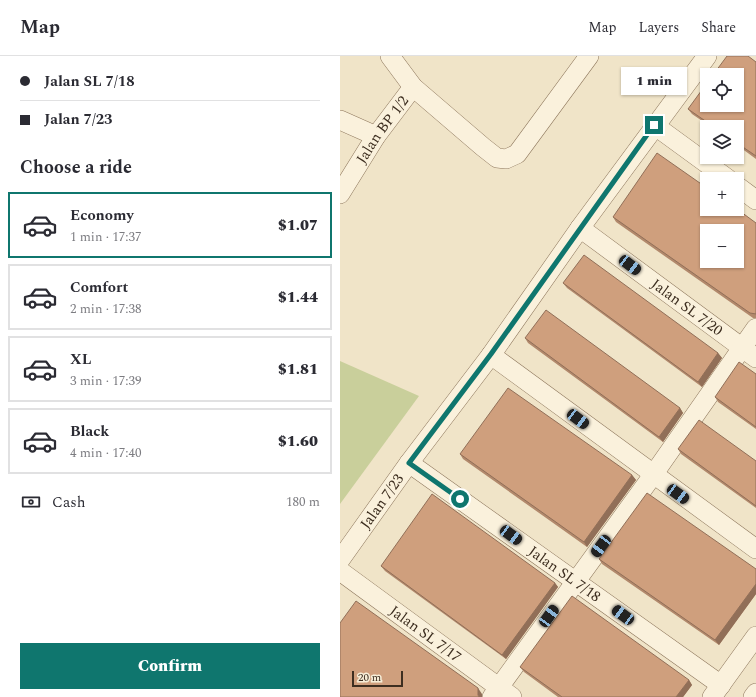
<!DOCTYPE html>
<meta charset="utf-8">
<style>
:root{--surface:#fff;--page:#f7f7f7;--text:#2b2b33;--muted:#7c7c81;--line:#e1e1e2;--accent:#0f766e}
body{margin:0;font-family:Spectral,serif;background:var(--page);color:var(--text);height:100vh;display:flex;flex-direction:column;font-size:15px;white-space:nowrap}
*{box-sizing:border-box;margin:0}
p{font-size:13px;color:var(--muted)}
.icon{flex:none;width:22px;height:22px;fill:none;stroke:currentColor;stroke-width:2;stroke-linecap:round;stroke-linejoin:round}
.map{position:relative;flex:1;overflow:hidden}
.drawer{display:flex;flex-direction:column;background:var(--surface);width:340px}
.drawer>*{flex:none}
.guide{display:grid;align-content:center;height:88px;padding:0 20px;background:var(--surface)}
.controls{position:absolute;left:360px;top:12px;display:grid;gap:8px}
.controls a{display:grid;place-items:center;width:44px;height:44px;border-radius:0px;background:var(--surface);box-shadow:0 1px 3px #0004;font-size:20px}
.scale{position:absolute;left:12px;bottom:10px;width:51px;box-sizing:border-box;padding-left:4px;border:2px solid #3d2e20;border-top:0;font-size:11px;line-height:14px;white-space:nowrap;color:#3d2e20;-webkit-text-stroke:3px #f7eed8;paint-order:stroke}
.end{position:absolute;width:18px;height:18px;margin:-9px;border:5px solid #0f766e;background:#fff;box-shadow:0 0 0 2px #fff}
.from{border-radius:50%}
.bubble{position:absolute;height:28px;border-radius:0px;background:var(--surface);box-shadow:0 1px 3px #0004;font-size:13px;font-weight:800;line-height:28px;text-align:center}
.car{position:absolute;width:12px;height:24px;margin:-12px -6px;border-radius:5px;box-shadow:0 0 3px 1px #0007;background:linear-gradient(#222 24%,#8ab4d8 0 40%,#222 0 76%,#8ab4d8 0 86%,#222 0)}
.guide b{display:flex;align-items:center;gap:14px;height:38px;font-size:15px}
.guide b+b{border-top:1px solid var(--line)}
.guide i{width:10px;height:10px;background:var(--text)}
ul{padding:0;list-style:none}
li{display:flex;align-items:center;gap:12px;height:66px;margin:0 8px 6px;padding:0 12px;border:2px solid var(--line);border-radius:0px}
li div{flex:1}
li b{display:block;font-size:15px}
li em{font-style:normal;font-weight:800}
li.selected{border-color:var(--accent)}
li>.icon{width:36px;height:36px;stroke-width:1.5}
h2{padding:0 20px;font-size:18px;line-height:48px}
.pay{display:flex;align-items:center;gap:10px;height:44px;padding:0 20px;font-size:15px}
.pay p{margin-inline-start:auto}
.cta{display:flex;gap:8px;margin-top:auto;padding:8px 20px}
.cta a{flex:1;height:46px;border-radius:0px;background:var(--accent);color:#fff;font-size:16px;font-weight:800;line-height:46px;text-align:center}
header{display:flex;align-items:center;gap:24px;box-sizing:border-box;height:56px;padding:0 20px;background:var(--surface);border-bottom:1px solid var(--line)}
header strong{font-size:19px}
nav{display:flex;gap:22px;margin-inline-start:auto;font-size:14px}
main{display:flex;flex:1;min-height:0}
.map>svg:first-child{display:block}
</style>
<header>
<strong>Map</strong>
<nav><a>Map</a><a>Layers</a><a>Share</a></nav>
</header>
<main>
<section class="drawer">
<div class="guide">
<b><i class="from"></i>Jalan SL 7/18</b>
<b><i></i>Jalan 7/23</b>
</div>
<h2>Choose a ride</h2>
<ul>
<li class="selected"><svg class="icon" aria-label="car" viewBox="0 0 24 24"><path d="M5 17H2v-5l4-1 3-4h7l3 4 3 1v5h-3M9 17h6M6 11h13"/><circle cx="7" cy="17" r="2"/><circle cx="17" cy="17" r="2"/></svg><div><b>Economy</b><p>1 min · 17:37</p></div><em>$1.07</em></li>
<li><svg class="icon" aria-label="car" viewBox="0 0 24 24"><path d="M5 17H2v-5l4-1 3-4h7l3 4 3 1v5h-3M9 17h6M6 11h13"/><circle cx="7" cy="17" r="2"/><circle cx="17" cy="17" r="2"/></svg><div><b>Comfort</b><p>2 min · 17:38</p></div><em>$1.44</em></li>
<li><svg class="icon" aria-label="car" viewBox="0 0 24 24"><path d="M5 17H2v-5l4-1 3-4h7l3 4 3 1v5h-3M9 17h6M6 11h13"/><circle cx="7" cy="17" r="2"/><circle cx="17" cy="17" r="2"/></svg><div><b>XL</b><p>3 min · 17:39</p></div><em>$1.81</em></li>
<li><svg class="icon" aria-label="car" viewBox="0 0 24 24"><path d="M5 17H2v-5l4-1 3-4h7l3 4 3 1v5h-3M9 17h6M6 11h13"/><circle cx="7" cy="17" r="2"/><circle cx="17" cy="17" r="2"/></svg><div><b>Black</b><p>4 min · 17:40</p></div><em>$1.60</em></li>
</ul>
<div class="pay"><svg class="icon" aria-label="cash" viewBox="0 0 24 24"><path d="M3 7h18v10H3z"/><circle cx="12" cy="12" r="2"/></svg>Cash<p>180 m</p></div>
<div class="cta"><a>Confirm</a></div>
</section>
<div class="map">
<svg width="416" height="641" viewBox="0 0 416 641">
<rect width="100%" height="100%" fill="#f0e4c8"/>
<path fill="#c9cf9b" d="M0,305L79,340L0,448Z"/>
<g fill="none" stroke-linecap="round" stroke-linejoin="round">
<defs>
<g id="minor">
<path d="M50,0L73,31L143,91L157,102L166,103L177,98L249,0"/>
<path d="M0,64L36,80"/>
<path d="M314,69L388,123"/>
<path d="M397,130L416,144"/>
<path id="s1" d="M0,138L36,80L73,31"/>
<path id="s2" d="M240,172L416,302"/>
<path d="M151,299L416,493"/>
<path id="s3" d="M69,407L381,629"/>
<path id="s4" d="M0,504L69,407L151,299L240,172L367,0"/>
<path id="s5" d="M0,515L172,641"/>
<path d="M152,641L313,419L416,272"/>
<path d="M372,641L416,580"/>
<path d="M413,641L416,637"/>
</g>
</defs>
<use href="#minor" stroke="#8d765c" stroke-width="20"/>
<use href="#minor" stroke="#faf1dc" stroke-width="19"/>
</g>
<path fill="#b2896c" d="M416,6V103L397,89V71H371L352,58L348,53Z
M273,161L416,167V262H413L276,166Z
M223,227L378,297L382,302L362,331L227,232Z
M185,282L340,352L343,357L323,386L188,287Z
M416,318V373L378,346L375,341Z
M338,393L416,405V452L341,398Z
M120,398L292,419L296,424L247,491L123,403Z
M259,503L416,513V538L379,589L262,508Z
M41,510L215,527L218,531L166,603L45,515Z
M180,611L349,624L352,629L343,641H218L184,616Z"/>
<path fill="#916f58" d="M378,297L382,302L362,331L358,326Z
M340,352L343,357L323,386L319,381Z
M292,419L296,424L247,491L244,486Z
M215,527L218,531L166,603L162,599Z
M416,528V538L379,589L375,584Z
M349,624L352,629L343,641H336Z
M138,632L142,638V641H139L138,639Z"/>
<path fill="#cf9f7d" stroke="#916f58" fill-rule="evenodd" d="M387,0H408L416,6V100L397,87V71H374L348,53L367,27V49H397V19H373Z
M317,97L367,132V153H397L416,167V258L410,257L273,161ZM367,175H397V205H367Z
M244,199L378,297L358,326L223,227Z
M206,254L340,352L319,381L185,282Z
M399,306L416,318V371L375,341Z
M168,332L292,419L244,486L120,398Z
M359,364L416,405V450L338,393Z
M307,437L416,513V528L375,584L259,503Z
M92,438L215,527L162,599L41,510Z
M232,540L349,624L336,641H222L180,611Z
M16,545L138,632V639L139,641H0V567Z"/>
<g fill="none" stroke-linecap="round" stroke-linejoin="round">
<path stroke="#0f766e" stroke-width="5" d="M120,443L69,407L151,298L314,69"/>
</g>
<g text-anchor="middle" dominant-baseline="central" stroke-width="4" stroke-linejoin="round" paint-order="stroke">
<g font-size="15" fill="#3d2e20" stroke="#f7eed8">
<text stroke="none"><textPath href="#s1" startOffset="77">Jalan BP 1/2</textPath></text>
<text stroke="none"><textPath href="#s2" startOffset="133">Jalan SL 7/20</textPath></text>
<text stroke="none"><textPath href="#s4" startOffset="72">Jalan 7/23</textPath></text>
<text stroke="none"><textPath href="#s3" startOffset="191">Jalan SL 7/18</textPath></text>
<text stroke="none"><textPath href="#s5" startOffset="106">Jalan SL 7/17</textPath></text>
</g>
</g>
</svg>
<div class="controls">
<a><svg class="icon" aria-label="locate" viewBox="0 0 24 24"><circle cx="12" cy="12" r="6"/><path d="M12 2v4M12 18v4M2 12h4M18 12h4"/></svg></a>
<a><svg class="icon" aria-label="layers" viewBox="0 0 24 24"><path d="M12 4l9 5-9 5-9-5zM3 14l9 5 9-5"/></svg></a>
<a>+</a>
<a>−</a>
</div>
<div class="scale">20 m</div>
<i class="end from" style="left:120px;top:443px"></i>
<i class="end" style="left:314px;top:69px"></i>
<div class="bubble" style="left:281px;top:11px;width:66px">1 min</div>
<i class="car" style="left:290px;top:209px;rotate:127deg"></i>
<i class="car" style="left:238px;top:363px;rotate:127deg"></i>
<i class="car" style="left:338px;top:438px;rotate:126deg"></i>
<i class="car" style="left:171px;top:479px;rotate:126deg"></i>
<i class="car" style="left:261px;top:490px;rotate:217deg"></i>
<i class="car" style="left:283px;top:559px;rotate:306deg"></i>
<i class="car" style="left:209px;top:560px;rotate:36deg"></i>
</div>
</main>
